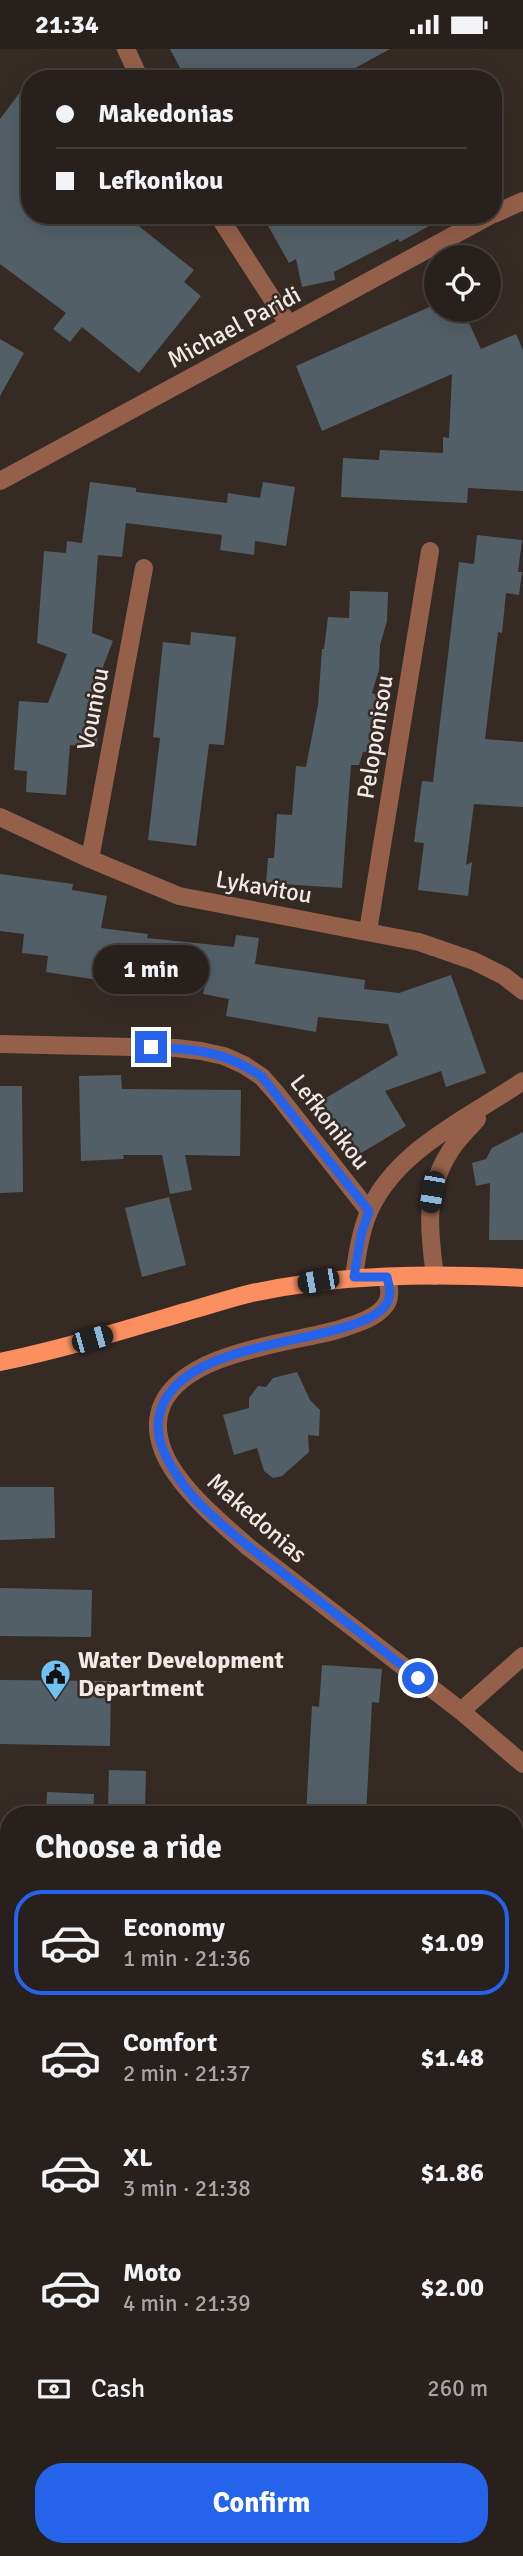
<!DOCTYPE html>
<meta charset="utf-8">
<style>
:root{--surface:#28201c;--page:#342d29;--text:#f1f3f6;--muted:#a5a3a3;--line:#443e3b;--accent:#2563eb}
body{margin:0;font-family:Signika,sans-serif;background:var(--page);color:var(--text);height:100vh;display:flex;flex-direction:column;font-size:26px;white-space:nowrap}
*{box-sizing:border-box;margin:0}
p{font-size:23px;color:var(--muted)}
.icon{flex:none;width:38px;height:38px;fill:none;stroke:currentColor;stroke-width:2;stroke-linecap:round;stroke-linejoin:round}
.map{position:relative;flex:1;overflow:hidden}
.drawer{position:absolute;left:0px;top:1757px;width:523px;height:751px;display:flex;flex-direction:column;background:var(--surface);border-radius:28px 28px 0 0;box-shadow:0 7px 28px #0002,0 0 0 2px var(--line)}
.drawer>*{flex:none}
.hud{position:absolute;left:21px;top:21px;width:481px;height:154px;border-radius:28px;box-shadow:0 7px 28px #0002,0 0 0 2px var(--line);display:grid;align-content:center;height:154px;padding:0 35px;background:var(--surface)}
.fabs{position:absolute;left:424px;top:196px;display:grid;gap:14px}
.fabs a{display:grid;place-items:center;width:77px;height:77px;border-radius:50%;background:var(--surface);box-shadow:0 7px 28px #0002,0 0 0 2px var(--line);font-size:35px}
.end{position:absolute;width:32px;height:32px;margin:-16px;border:9px solid #2563eb;background:#fff;box-shadow:0 0 0 4px #fff}
.from{border-radius:50%}
.bubble{position:absolute;height:49px;border-radius:24px;background:var(--surface);box-shadow:0 7px 28px #0002,0 0 0 2px var(--line);font-size:23px;font-weight:800;line-height:49px;text-align:center}
.car{position:absolute;width:21px;height:42px;margin:-21px -10px;border-radius:9px;box-shadow:0 0 5px 2px #0007;background:linear-gradient(#222 24%,#8ab4d8 0 40%,#222 0 76%,#8ab4d8 0 86%,#222 0)}
.hud b{display:flex;align-items:center;gap:24px;height:66px;font-size:26px}
.hud b+b{border-top:2px solid var(--line)}
.hud i{width:18px;height:18px;background:var(--text)}
ul{padding:0;list-style:none}
li{display:flex;align-items:center;gap:21px;height:105px;margin:0 14px 10px;padding:0 21px;border:4px solid transparent;border-radius:28px}
li div{flex:1}
li b{display:block;font-size:26px}
li em{font-style:normal;font-weight:800}
li.active{border-color:var(--accent)}
li>.icon{width:63px;height:63px;stroke-width:1.5}
h2{padding:0 35px;font-size:32px;line-height:84px}
.pay{display:flex;align-items:center;gap:18px;height:77px;padding:0 35px;font-size:26px}
.pay p{margin-inline-start:auto}
.button{display:flex;gap:14px;margin-top:auto;padding:14px 35px}
.button a{flex:1;height:80px;border-radius:28px;background:var(--accent);color:#fff;font-size:28px;font-weight:800;line-height:80px;text-align:center}
.status{display:flex;justify-content:space-between;align-items:center;height:49px;padding:0 35px;background:var(--surface);direction:ltr}
.status svg{height:19px;fill:currentColor}
.map>svg:first-child{display:block}
</style>
<div class="status"><b>21:34</b><svg viewBox="0 0 49 12"><path d="M0 12V9h3v3zM5 12V6h3v6zM10 12V3h3v9zM15 12V0h3v12zM26 1h20v11H26zM47 4h2v5h-2z"/></svg></div>
<div class="map">
<svg width="523" height="2507" viewBox="0 0 523 2507">
<rect width="100%" height="100%" fill="#362a25"/>
<path fill="#535f67" d="M170,0H390L335,30H186Z
M30,30V166H125L194,221L184,233L201,247L139,324L82,278L70,293L53,280L66,264L0,215V70Z
M262,166H449L400,193L398,190L334,223L335,231L302,238L296,210L289,214Z
M436,255V261H463L481,300L516,285L523,301V442L468,439L467,454L341,448L343,409L379,411L380,401L443,404V388L449,389L452,325L322,382L296,317Z
M0,290L24,304L0,347Z
M90,433L136,439V443L227,454L228,444L260,449L263,433L295,438L286,497L255,492L254,506L220,501L222,486L126,474L122,508L98,506L92,584L113,592L87,659L99,664L97,698L70,696L66,746L26,743L27,722L14,721L19,652L48,654L67,605L37,594L44,502L66,504L67,492L82,494Z
M477,486L522,491L518,523H522L519,546L506,544L502,584L498,583L485,690L523,693V758L474,755L466,816L472,813L468,847L418,841L424,794L414,793L422,732L433,733L459,513L474,515Z
M350,542L388,543L387,572L380,596L379,621L372,644L386,649V666L380,685V704L363,703L359,716H351L342,839L266,834L268,809H274L277,765L292,766L296,717L306,718L318,656L322,600H324L328,568L349,569Z
M191,583L236,588L224,696L209,695L196,797L148,791L160,689L153,688L163,593L190,596Z
M0,825L73,835L72,841L107,847L101,879L148,885L147,889L234,898L236,886L259,889L255,915L365,931L364,940L399,944L451,926L486,1024L446,1038L441,1022L385,1042L406,1077L348,1112L314,1056L398,1006L388,975L318,968L316,983L226,967L229,950L203,945L205,937L99,926L98,931L46,923L48,907L22,904L24,885L0,882Z
M121,1026L122,1040L241,1041L240,1107L185,1106L192,1141L170,1145L162,1106H123L124,1110L81,1112L79,1027Z
M0,1037H22L23,1143L0,1144Z
M523,1083V1191H489L490,1134L476,1137L472,1114L486,1110L492,1099Z
M169,1148L186,1216L142,1228L125,1159Z
M297,1323L310,1351L320,1361L319,1387L308,1386L309,1403L282,1427L273,1429L264,1422L257,1399L234,1406L223,1366L249,1359V1349L258,1337L266,1338L273,1329Z
M0,1438H54L55,1489L0,1491Z
M0,1539L92,1541L91,1588L0,1587Z
M322,1616L382,1620L379,1654L372,1653L366,1766H306L312,1657L319,1658Z
M0,1631L111,1632L110,1697L0,1695Z
M109,1721L146,1722L145,1761L108,1760Z
M47,1743L94,1745L93,1766H46Z"/>
<g fill="none" stroke-linecap="round" stroke-linejoin="round">
<path stroke="#94604a" stroke-width="18" d="M126,0L140,30
M494,165L523,152
M218,166L289,276
M0,432L491,166
M0,768L90,810L179,847L419,893L474,912L504,927L523,942
M90,810L144,519
M368,882L430,502
M0,995L176,999L201,1002L224,1007L244,1016L262,1028L277,1045L369,1162
M435,1227C429,1183 424,1144 449,1104C456,1091 468,1081 477,1070
M354,1228C357,1207 360,1185 368,1165C394,1101 469,1069 523,1032
M387,1228C389,1239 392,1249 384,1258C373,1271 352,1276 337,1281C286,1295 185,1303 162,1356C140,1410 212,1465 247,1497L461,1662L523,1715
M461,1662L523,1607"/>
<path stroke="#fb8f60" stroke-width="18" d="M0,1313C63,1300 124,1281 185,1263C208,1257 230,1249 252,1244C341,1225 432,1224 523,1229"/>
</g>
<g fill="none" stroke-linecap="round" stroke-linejoin="round">
<path stroke="#2563eb" stroke-width="9" d="M151,998C194,1000 226,1002 262,1028L369,1162L361,1186L354,1228H387C389,1237 392,1245 387,1254C381,1264 368,1270 357,1274C302,1296 183,1297 161,1360C151,1388 169,1416 185,1438C206,1466 252,1500 280,1522C326,1557 372,1593 418,1629"/>
</g>
<defs>
<symbol id="civic-pin" viewBox="-11 -11 22 30"><path d="M0 17L-7.5 6A9.5 9.5 0 1 1 7.5 6Z" fill="#70c2f4" stroke="#362a25"/><path d="M-.6-6.5H3V-4.5H.6V-3L4-1V1h2V6H-6V1h2V-1L-.6-3ZM-1.2 2.5V6h2.4V2.5Z" fill="#111"/></symbol>
</defs>
<g fill-rule="evenodd">
<use href="#civic-pin" x="38" y="1608" width="35" height="47"/>
</g>
<g text-anchor="middle" dominant-baseline="central" stroke-width="5" stroke-linejoin="round" paint-order="stroke">
<g font-size="24" fill="#f2eae6" stroke="#362a25">
<text transform="translate(234 278) rotate(-28)">Michael Paridi</text>
<text transform="translate(93 660) rotate(-79)">Vouniou</text>
<text transform="translate(375 688) rotate(-81)">Peloponisou</text>
<text transform="translate(264 838) rotate(10)">Lykavitou</text>
<text transform="translate(330 1073) rotate(52)">Lefkonikou</text>
<text transform="translate(257 1469) rotate(41)">Makedonias</text>
</g>
<g font-size="24" font-weight="bold" fill="#f2eae6" stroke="#362a25" text-anchor="start">
<text x="78" y="1611">Water Development<tspan x="78" dy="28">Department</tspan></text>
</g>
</g>
</svg>
<div class="fabs">
<a><svg class="icon" aria-label="locate" viewBox="0 0 24 24"><circle cx="12" cy="12" r="6"/><path d="M12 2v4M12 18v4M2 12h4M18 12h4"/></svg></a>
</div>
<i class="end from" style="left:418px;top:1629px"></i>
<i class="end" style="left:151px;top:998px"></i>
<div class="bubble" style="left:93px;top:896px;width:116px">1 min</div>
<i class="car" style="left:432px;top:1143px;rotate:190deg"></i>
<i class="car" style="left:318px;top:1232px;rotate:260deg"></i>
<i class="car" style="left:92px;top:1290px;rotate:74deg"></i>
<div class="hud">
<b><i class="from"></i>Makedonias</b>
<b><i></i>Lefkonikou</b>
</div>
<section class="drawer">
<h2>Choose a ride</h2>
<ul>
<li class="active"><svg class="icon" aria-label="car" viewBox="0 0 24 24"><path d="M5 17H2v-5l4-1 3-4h7l3 4 3 1v5h-3M9 17h6M6 11h13"/><circle cx="7" cy="17" r="2"/><circle cx="17" cy="17" r="2"/></svg><div><b>Economy</b><p>1 min · 21:36</p></div><em>$1.09</em></li>
<li><svg class="icon" aria-label="car" viewBox="0 0 24 24"><path d="M5 17H2v-5l4-1 3-4h7l3 4 3 1v5h-3M9 17h6M6 11h13"/><circle cx="7" cy="17" r="2"/><circle cx="17" cy="17" r="2"/></svg><div><b>Comfort</b><p>2 min · 21:37</p></div><em>$1.48</em></li>
<li><svg class="icon" aria-label="car" viewBox="0 0 24 24"><path d="M5 17H2v-5l4-1 3-4h7l3 4 3 1v5h-3M9 17h6M6 11h13"/><circle cx="7" cy="17" r="2"/><circle cx="17" cy="17" r="2"/></svg><div><b>XL</b><p>3 min · 21:38</p></div><em>$1.86</em></li>
<li><svg class="icon" aria-label="car" viewBox="0 0 24 24"><path d="M5 17H2v-5l4-1 3-4h7l3 4 3 1v5h-3M9 17h6M6 11h13"/><circle cx="7" cy="17" r="2"/><circle cx="17" cy="17" r="2"/></svg><div><b>Moto</b><p>4 min · 21:39</p></div><em>$2.00</em></li>
</ul>
<div class="pay"><svg class="icon" aria-label="cash" viewBox="0 0 24 24"><path d="M3 7h18v10H3z"/><circle cx="12" cy="12" r="2"/></svg>Cash<p>260 m</p></div>
<div class="button"><a>Confirm</a></div>
</section>
</div>
